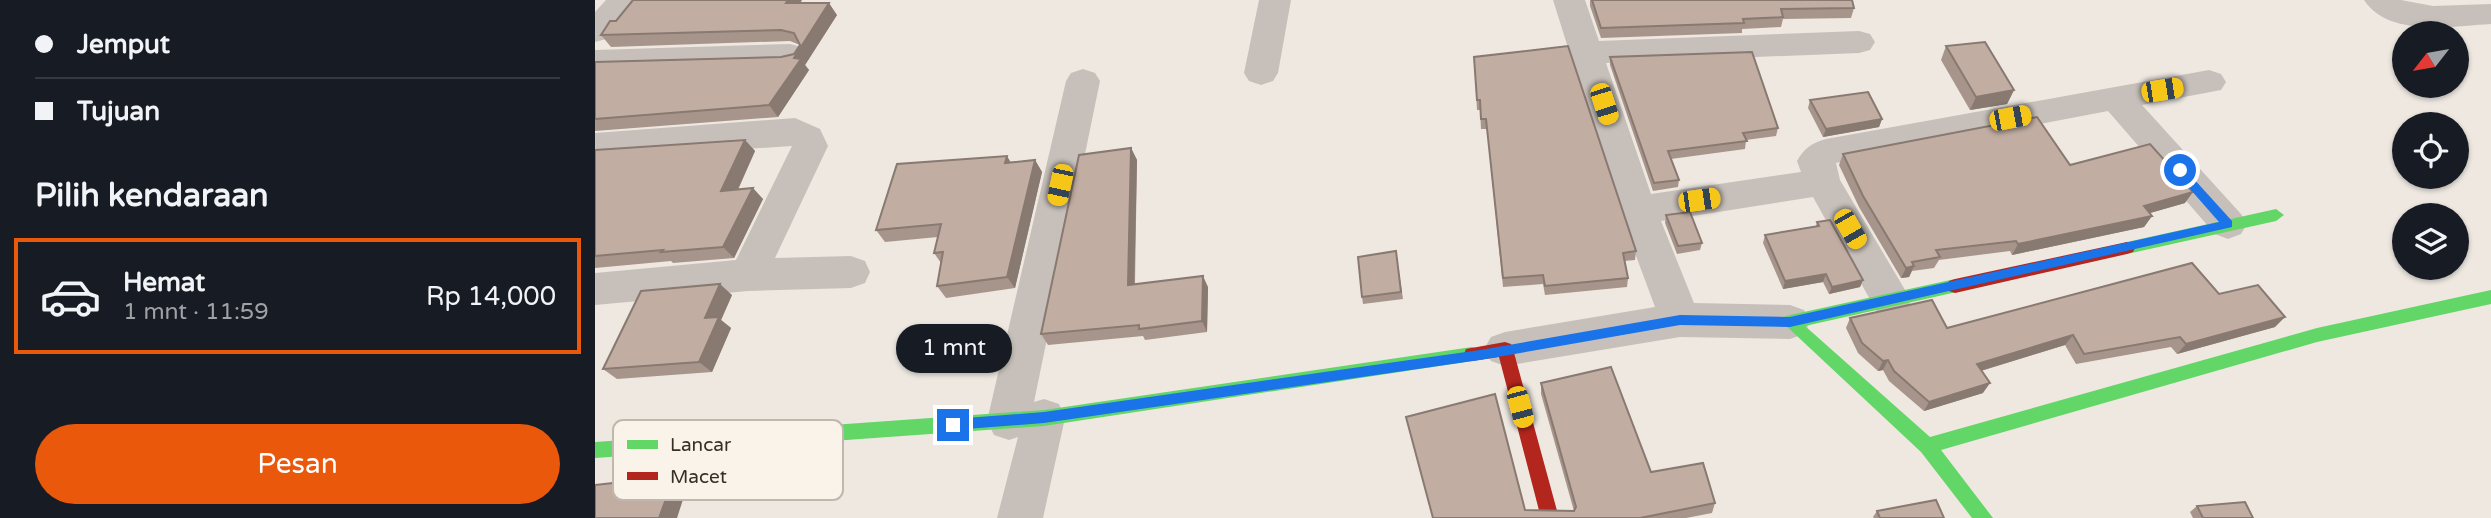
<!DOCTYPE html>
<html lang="id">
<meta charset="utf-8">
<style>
:root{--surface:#171b24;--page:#242831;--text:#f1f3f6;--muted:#9ea1a6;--line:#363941;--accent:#ea580c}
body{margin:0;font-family:"Varela Round",sans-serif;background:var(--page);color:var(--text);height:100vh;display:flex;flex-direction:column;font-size:26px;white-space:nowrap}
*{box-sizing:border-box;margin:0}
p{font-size:23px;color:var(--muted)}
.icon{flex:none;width:38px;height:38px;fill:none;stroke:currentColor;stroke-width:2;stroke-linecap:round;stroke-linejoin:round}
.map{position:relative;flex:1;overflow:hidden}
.details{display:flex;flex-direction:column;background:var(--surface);width:595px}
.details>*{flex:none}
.banner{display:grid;align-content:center;height:154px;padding:0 35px;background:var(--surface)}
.needle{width:46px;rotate:239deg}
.controls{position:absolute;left:1797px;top:21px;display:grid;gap:14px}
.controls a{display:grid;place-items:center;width:77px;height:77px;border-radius:50%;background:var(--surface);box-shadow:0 2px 5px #0004;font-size:35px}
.end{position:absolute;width:32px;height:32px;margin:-16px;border:9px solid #1a73e8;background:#fff;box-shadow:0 0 0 4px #fff}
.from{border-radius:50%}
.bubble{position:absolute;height:49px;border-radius:24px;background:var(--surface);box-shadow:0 2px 5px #0004;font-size:23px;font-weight:600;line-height:49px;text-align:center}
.car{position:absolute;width:21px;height:42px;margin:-21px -10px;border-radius:9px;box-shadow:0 0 5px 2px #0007;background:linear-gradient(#f5c518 24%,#345 0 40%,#f5c518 0 76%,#345 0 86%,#f5c518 0)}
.banner b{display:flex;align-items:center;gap:24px;height:66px;font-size:26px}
.banner b+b{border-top:2px solid var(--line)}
.banner i{width:18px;height:18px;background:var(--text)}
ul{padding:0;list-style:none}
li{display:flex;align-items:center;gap:21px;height:116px;margin:0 14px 10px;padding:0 21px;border:4px solid transparent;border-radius:0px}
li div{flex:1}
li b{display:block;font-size:26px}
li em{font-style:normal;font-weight:600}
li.on{border-color:var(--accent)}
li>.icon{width:63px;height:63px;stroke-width:1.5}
h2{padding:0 35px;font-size:32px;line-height:84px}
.primary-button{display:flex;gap:14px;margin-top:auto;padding:14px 35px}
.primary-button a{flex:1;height:80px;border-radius:42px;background:var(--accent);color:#fff;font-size:28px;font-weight:600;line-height:80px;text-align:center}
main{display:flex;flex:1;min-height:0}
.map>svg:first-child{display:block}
</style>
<main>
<section class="details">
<div class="banner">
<b><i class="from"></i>Jemput</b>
<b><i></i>Tujuan</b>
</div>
<h2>Pilih kendaraan</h2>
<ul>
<li class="on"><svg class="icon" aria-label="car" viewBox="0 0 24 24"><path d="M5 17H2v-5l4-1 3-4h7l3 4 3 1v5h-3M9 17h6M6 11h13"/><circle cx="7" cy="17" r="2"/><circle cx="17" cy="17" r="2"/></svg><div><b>Hemat</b><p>1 mnt · 11:59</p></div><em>Rp 14,000</em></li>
</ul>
<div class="primary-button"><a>Pesan</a></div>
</section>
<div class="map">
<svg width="1896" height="518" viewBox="0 0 1896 518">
<rect width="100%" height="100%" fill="#eee8e1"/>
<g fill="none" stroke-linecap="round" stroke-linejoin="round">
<path fill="#c7c0ba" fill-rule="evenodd" d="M11,0H45L11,39L0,42V12Z
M664,0H696L683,73L678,81L666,85L654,81L649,73Z
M958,0H990L1004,41L1264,31L1275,34L1280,42L1275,50L1264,53L1011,63L1056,194L1206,172L1202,161C1209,148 1217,143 1231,139L1614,70L1626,74L1631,82L1626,90L1547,105L1646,214L1652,224L1646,234L1633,239L1620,234L1513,111L1241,163L1245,180L1316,300L1310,312L1296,316L1282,312L1218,197L1066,221L1099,303L1195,305L1209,310L1215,322L1209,334L1195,339L1085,337L910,366L896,361L889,349L896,337L910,332L1060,307L1024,210Z
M1769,0H1806L1838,6L1896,4V24C1858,26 1794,38 1769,0Z
M195,44L207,47L211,55L207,63L195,66L0,72V50Z
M488,69L500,73L505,81L439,402L449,399L464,404L470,418L448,518H402L423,437L414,440L399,435L392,421L471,81L476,73Z
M200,118L225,129L233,146L180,258L256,256L270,261L275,272L270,283L256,288L153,291L0,305V273L141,260L197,146L0,159V133Z"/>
<path fill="#63d668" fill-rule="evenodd" d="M1681,209L1689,215L1681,221L1532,254L1526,252L1524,248L1526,244L1532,242Z
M1360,279L1366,281L1368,286L1366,291L1210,326L1335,437L1722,328L1896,290V304L1722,342L1346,450L1398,518H1377L1326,452L1187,322L1189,317L1195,315Z
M877,347L883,349L885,354L883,359L877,361L449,426L0,458V442L449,410Z"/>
<path fill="#b3261e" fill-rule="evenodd" d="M1532,242L1538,244L1540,248L1538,252L1532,254L1360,293L1354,291L1352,286L1354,281L1360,279Z
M910,342L916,344L918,349L964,518H946L904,357L877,361L871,359L869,354L871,349Z"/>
</g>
<path fill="#a7958b" d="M995,0H1257L1259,8L1256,18L1188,19L1186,27L1147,29V33L1006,38L995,6Z
M206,3L242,15L210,65L214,70L183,117L0,131V62L186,57L199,54L205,45L195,41L16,47L6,35L21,21Z
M1351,46L1419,90L1412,104L1375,110L1346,60Z
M879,57L1041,251L1040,260L1029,261L1033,278L1032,287L950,295L948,284L908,287L892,129H886L885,110H882Z
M1015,57L1183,128L1181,136L1151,140L1150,149L1076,159L1084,180L1083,187L1058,191L1015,65Z
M1215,100L1287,119L1284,127L1228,137L1213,108Z
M150,140L160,151L143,190L168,199L139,258L78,263L76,261L0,268V150Z
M536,148L542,160L540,284L613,287L612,332L550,340L548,336L453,345L446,334Z
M1248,154L1475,165L1590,203L1555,213L1557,216L1549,227L1417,255L1415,251L1344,260L1339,268L1317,271L1314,277L1306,278L1264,207L1244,165Z
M440,160L447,172L420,288L351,298L342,286L346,263L339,253L343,237L290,242L281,230L416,163Z
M1071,215L1107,243L1105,250L1082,254L1070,223Z
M1222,222L1268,280L1265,287L1234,294L1228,282L1188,289L1168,243L1170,235L1221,226Z
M801,251L808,299L768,304L767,297Z
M1624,294L1680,327L1582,354L1576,347L1481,364L1470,345L1386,371L1388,393L1329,411L1294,381L1288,370L1283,371L1263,353L1251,328L1255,318L1352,328Z
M137,295L126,320L136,328L117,372L22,379L8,369Z
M946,383L1056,472L1120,503L1117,513L1091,518H837L930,510L979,511L946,394Z
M1602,506L1658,518H1598L1595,512Z
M1282,511L1349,518H1279L1278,517Z"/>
<path fill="#887971" d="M193,0H207L199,14L191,3Z
M234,3L242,15L210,65L214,70L183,117L174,105L199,58Z
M1419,90L1412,104L1375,110L1381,97Z
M1287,119L1284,127L1228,137L1231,129Z
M150,140L160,151L137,202L126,191Z
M536,148L542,160L539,296L533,285Z
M412,156L419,168L410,163Z
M440,160L447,172L420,288L412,277Z
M158,188L168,199L139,258L128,247Z
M1598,192L1590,203L1541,217L1549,206Z
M1557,216L1549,227L1417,255L1423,244Z
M1319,266L1314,277L1306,278L1311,268Z
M1231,274L1228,282L1188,289L1190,281Z
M608,276L613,287L612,332L607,321Z
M1268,280L1265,287L1234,294L1237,287Z
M125,284L137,295L126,320L136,328L117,372L104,362L110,318Z
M1690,317L1680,327L1582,354L1591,344Z
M1478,335L1470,345L1375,374L1382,364Z
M1293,360L1288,370L1283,371L1288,361Z
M1395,383L1388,393L1329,411L1334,402Z
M82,469L95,478L82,518H64Z"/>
<path fill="#c2ada2" stroke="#887971" stroke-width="2" d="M38,0H193L191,3H234L199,58L206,59L174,105L0,119V62L186,57L199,54L205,45L199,33L186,30L6,35L15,21H21Z
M997,0H1257L1259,8L1186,9L1188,17L1148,19L1149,23L1006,28Z
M1390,42L1419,90L1381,97L1351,46Z
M973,46L1041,251L1028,253L1033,278L950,286L948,275L908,278L891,119H886L885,100H882L879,57Z
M1157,52L1183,128L1148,133L1152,141L1073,151L1084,180L1059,183L1015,57Z
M1273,92L1287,119L1231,129L1215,100Z
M1442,117L1475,165L1555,144L1598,192L1549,206L1557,216L1423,244L1421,241L1341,250L1345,257L1317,262L1319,266L1311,268L1268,196L1248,154Z
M150,140L126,191L158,188L128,247L66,252L68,250L0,256V150Z
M536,148L533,285L608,276L607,321L544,329V325L446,334L484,155Z
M412,156L410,163L440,160L412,277L342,286L348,252L339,253L346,224L281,230L302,164Z
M1095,212L1107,243L1083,246L1071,215Z
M1235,220L1268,280L1237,287L1231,274L1190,281L1170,235L1224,226L1222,222Z
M801,251L806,292L767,297L763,257Z
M1597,263L1624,294L1663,285L1690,317L1591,344L1585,337L1489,354L1478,335L1382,364L1395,383L1334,402L1299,371L1293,360L1288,361L1267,343L1255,318L1337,300L1352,328Z
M125,284L110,318L124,317L104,362L8,369L46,291Z
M1016,367L1056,472L1108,463L1120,503L1045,518H838L811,417L900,394L930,510L979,511L981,507L946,383Z
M82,469L64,518H0V485L27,482L30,477Z
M1341,500L1349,518H1285L1282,511Z
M1650,502L1658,518H1608L1602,506Z"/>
<path fill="#1a73e8" d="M1581,167H1588L1637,221V227L1195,327L1085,325L885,360L449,423L358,430L352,425L358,419L449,412L885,350L1085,315L1195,317L1624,222L1581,173Z"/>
<rect x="18" y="420" width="230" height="80" rx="10" fill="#faf3e9" stroke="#c0b8af" stroke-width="2"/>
<rect x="32" y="440" width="31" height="9" fill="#63d668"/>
<rect x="32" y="472" width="31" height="8" fill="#b3261e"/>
<g font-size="19" fill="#382e28">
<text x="75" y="451">Lancar</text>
<text x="75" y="483">Macet</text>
</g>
</svg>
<div class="controls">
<a><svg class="needle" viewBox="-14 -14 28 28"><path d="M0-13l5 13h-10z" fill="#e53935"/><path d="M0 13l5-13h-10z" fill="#9ea1a6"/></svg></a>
<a><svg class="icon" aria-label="locate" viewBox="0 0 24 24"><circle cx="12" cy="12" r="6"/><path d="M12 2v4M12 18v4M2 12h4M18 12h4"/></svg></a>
<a><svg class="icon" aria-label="layers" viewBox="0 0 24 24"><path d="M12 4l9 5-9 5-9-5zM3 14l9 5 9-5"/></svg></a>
</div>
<i class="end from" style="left:1585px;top:170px"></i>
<i class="end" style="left:358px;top:425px"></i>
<div class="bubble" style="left:301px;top:324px;width:116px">1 mnt</div>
<i class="car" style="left:1567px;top:90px;rotate:81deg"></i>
<i class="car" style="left:1009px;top:104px;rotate:162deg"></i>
<i class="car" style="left:1415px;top:118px;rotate:79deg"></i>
<i class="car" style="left:465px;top:185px;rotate:192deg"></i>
<i class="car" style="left:1104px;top:200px;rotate:82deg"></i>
<i class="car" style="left:1255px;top:229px;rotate:150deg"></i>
<i class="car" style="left:925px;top:407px;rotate:165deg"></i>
</div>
</main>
